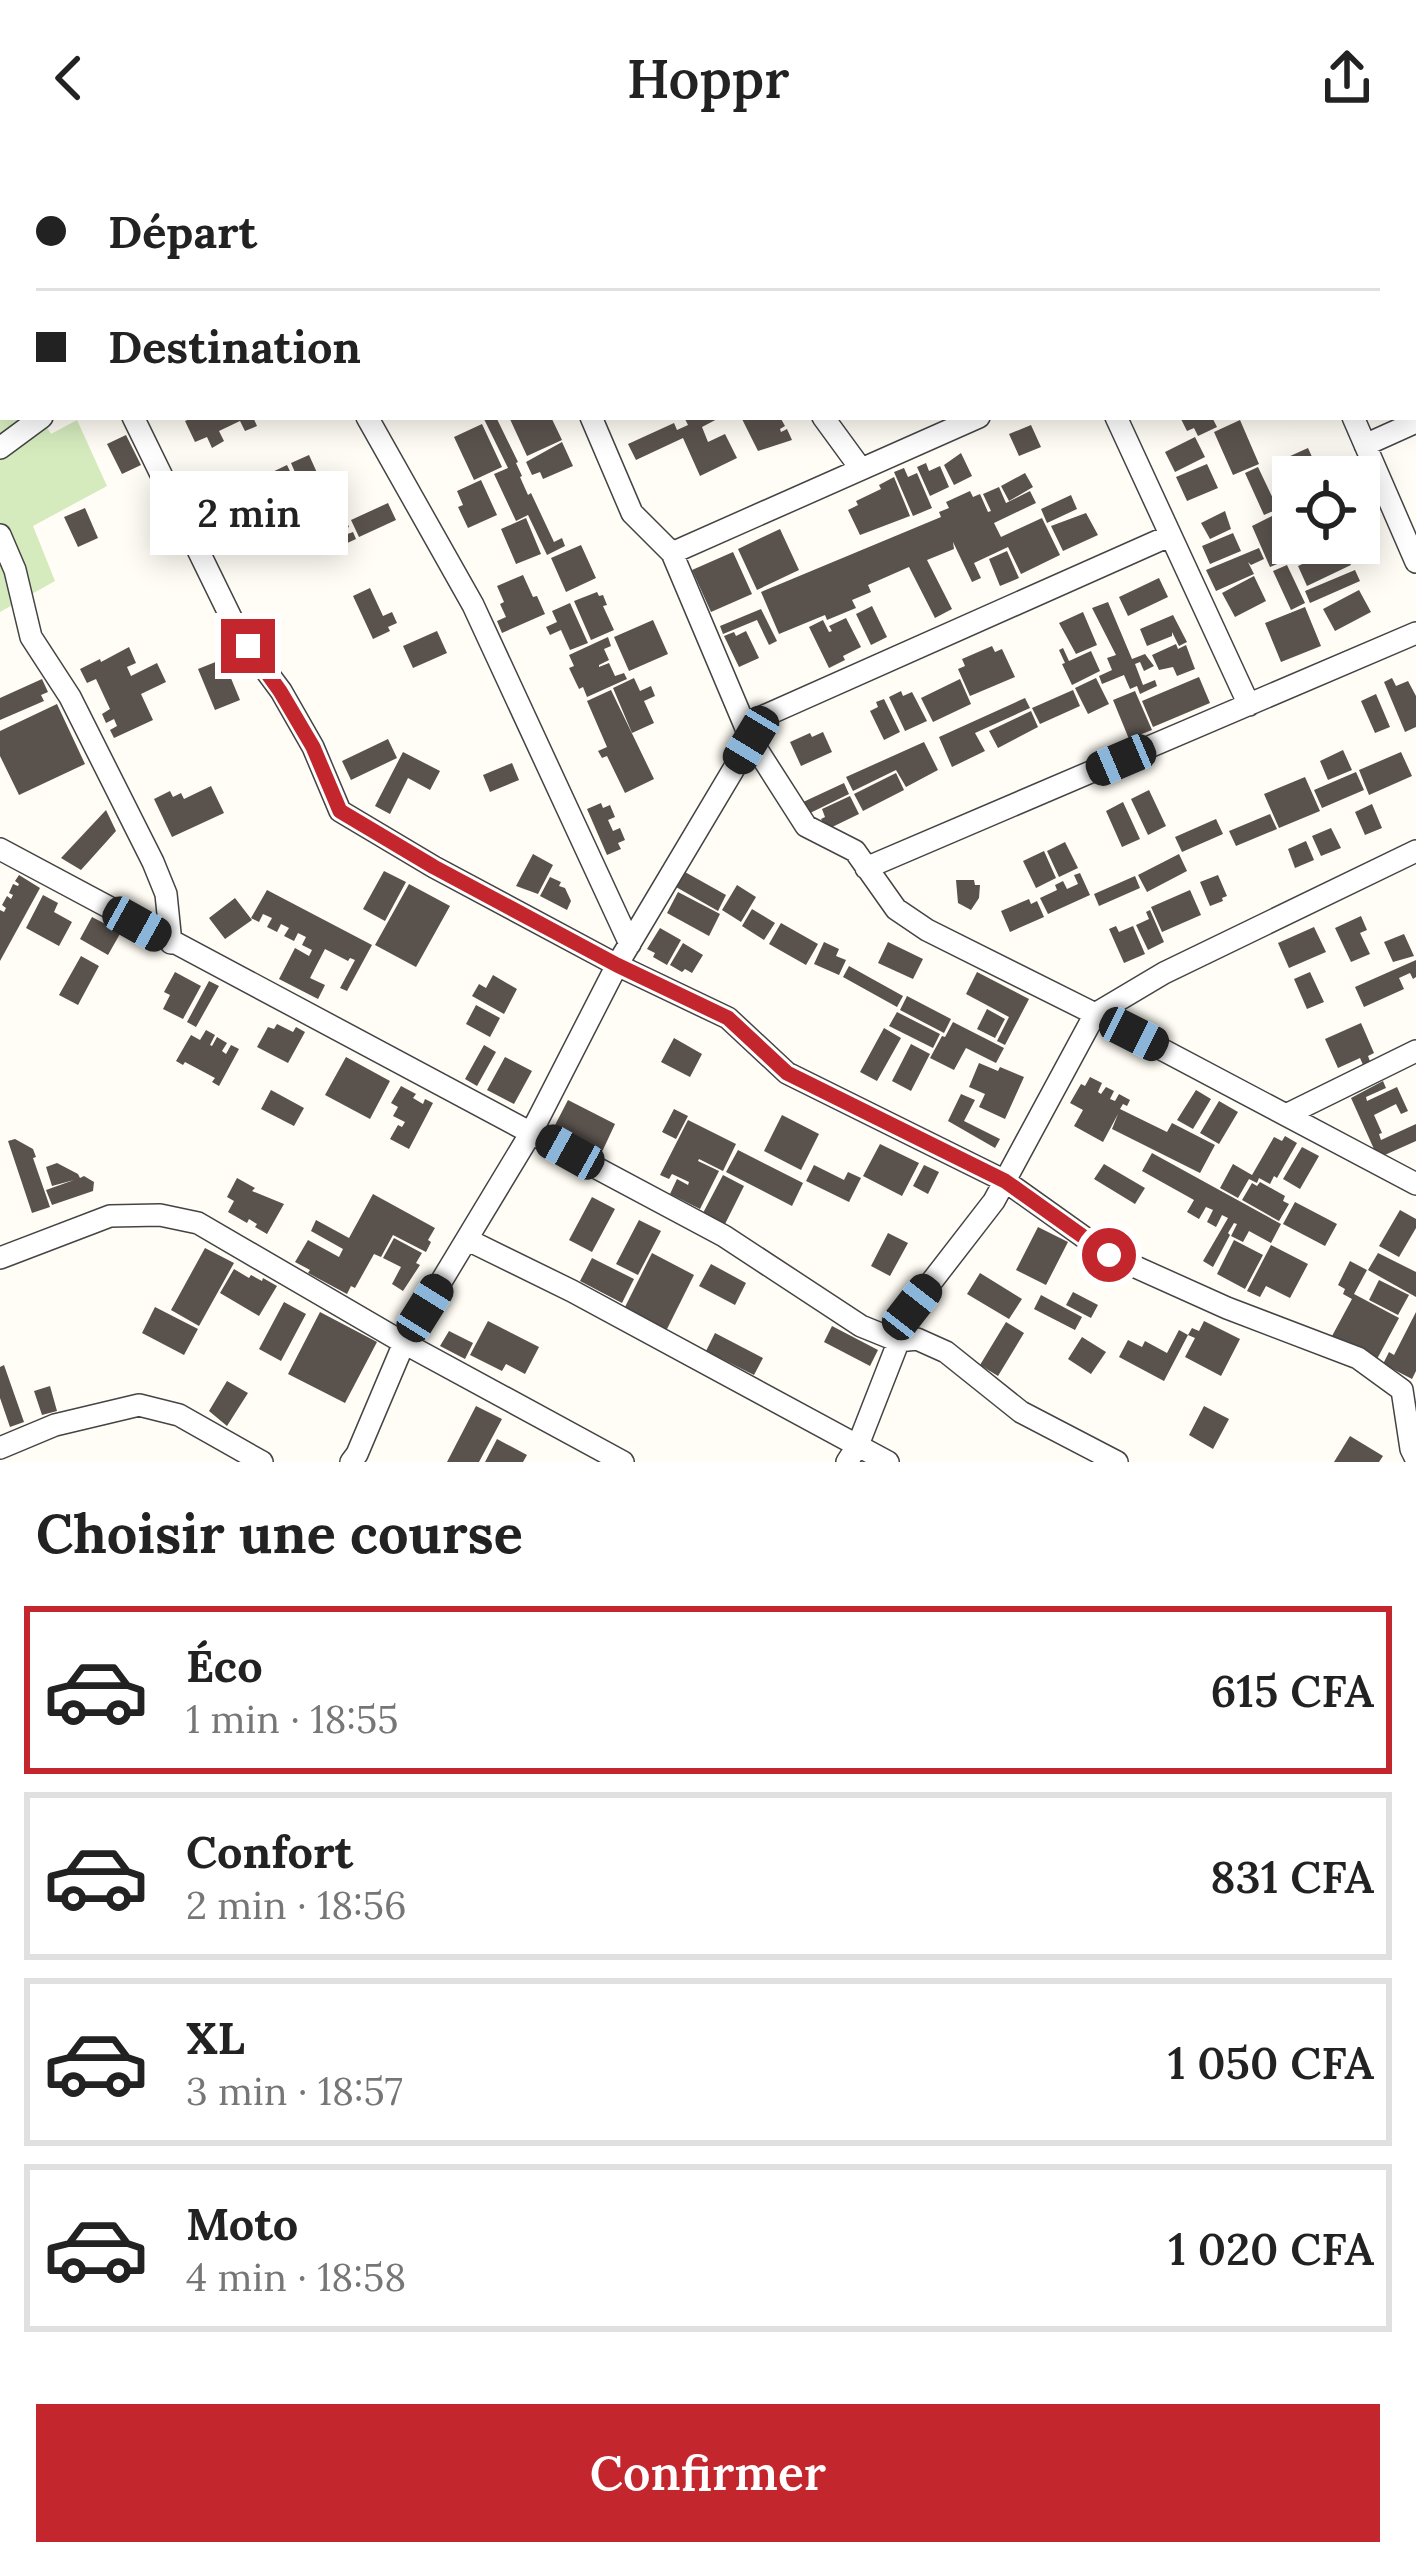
<!DOCTYPE html>
<html lang="fr">
<meta charset="utf-8">
<style>
:root{--surface:#fff;--page:#f6f6f6;--text:#222;--muted:#767676;--line:#e0e0e0;--accent:#c4262e}
body{margin:0;font-family:Lora,serif;background:var(--page);color:var(--text);height:100vh;display:flex;flex-direction:column;font-size:45px;white-space:nowrap}
*{box-sizing:border-box;margin:0}
p{font-size:39px;color:var(--muted)}
.icon{flex:none;width:66px;height:66px;fill:none;stroke:currentColor;stroke-width:2;stroke-linecap:round;stroke-linejoin:round}
.map{position:relative;height:1306px;overflow:hidden}
.panel{display:flex;flex-direction:column;background:var(--surface);flex:1}
.panel>*{flex:none}
.top-card{position:absolute;left:0px;top:0px;width:1416px;height:264px;box-shadow:0 6px 30px #0003;display:grid;align-content:center;height:264px;padding:0 36px;background:var(--surface)}
.buttons{position:absolute;left:1272px;top:300px;display:grid;gap:24px}
.buttons a{display:grid;place-items:center;width:108px;height:108px;border-radius:0px;background:var(--surface);box-shadow:0 6px 30px #0003;font-size:60px}
.end{position:absolute;width:54px;height:54px;margin:-27px;border:15px solid #c4262e;background:#fff;box-shadow:0 0 0 6px #fff}
.from{border-radius:50%}
.bubble{position:absolute;height:84px;border-radius:0px;background:var(--surface);box-shadow:0 6px 30px #0003;font-size:39px;font-weight:600;line-height:84px;text-align:center}
.car{position:absolute;width:36px;height:72px;margin:-36px -18px;border-radius:15px;box-shadow:0 0 9px 3px #0007;background:linear-gradient(#222 24%,#8ab4d8 0 40%,#222 0 76%,#8ab4d8 0 86%,#222 0)}
.top-card b{display:flex;align-items:center;gap:42px;height:114px;font-size:45px}
.top-card b+b{border-top:3px solid var(--line)}
.top-card i{width:30px;height:30px;background:var(--text)}
ul{padding:0;list-style:none}
li{display:flex;align-items:center;gap:36px;height:168px;margin:0 24px 18px;padding:0 12px;border:6px solid var(--line);border-radius:0px}
li div{flex:1}
li b{display:block;font-size:45px}
li em{font-style:normal;font-weight:600}
li.current{border-color:var(--accent)}
li>.icon{width:108px;height:108px;stroke-width:1.5}
h2{padding:0 36px;font-size:54px;line-height:144px}
.action{display:flex;gap:24px;margin-top:auto;padding:24px 36px}
.action a{flex:1;height:138px;border-radius:0px;background:var(--accent);color:#fff;font-size:48px;font-weight:600;line-height:138px;text-align:center}
header{display:flex;justify-content:space-between;align-items:center;height:156px;padding:0 36px;background:var(--surface);font-size:54px;font-weight:600}
.map>svg:first-child{display:block}
</style>
<header><svg class="icon" aria-label="back" viewBox="0 0 24 24"><path d="M15 5l-7 7 7 7"/></svg>Hoppr<svg class="icon" aria-label="share" viewBox="0 0 24 24"><path d="M12 15V3M7 8l5-5 5 5M5 13v7h14v-7"/></svg></header>
<div class="map">
<svg width="1416" height="1306" viewBox="0 0 1416 1306">
<rect width="100%" height="100%" fill="#fffdf5"/>
<path fill="#d5ebbd" d="M0,192L3,197V261H41L51,278L77,264L107,330L33,370L55,425L0,456Z"/>
<path fill="#5a524d" d="M195,261H253L257,270L245,275L240,265L219,275L224,285L212,292L207,281L195,286L185,265Z
M483,261H496L518,306L516,307L522,320L520,321L528,339L531,337L554,386L562,382L565,390L547,399L528,359L516,365L494,318L508,312Z
M509,261H551L562,284L527,300Z
M684,261H721L702,271L708,286L725,278L737,302L700,320L683,282L636,304L628,288L674,267L677,274L688,269Z
M741,261H780L785,270L780,273L781,276L787,273L792,284L758,295Z
M1180,261H1212L1217,271L1198,280L1194,272L1187,275Z
M1240,264L1259,308L1233,319L1214,276Z
M482,268L502,311L474,324L454,281Z
M1031,269L1041,291L1019,300L1009,278Z
M126,279L141,309L122,318L107,288Z
M1195,281L1205,301L1175,316L1165,296Z
M562,286L573,310L543,323L540,316L532,319L526,306Z
M1308,292L1321,321H1298L1288,301Z
M961,297L972,320L954,329L944,309Z
M309,299L328,341L309,349L291,307Z
M926,307L929,315L940,310L949,331L930,340L917,311Z
M1207,308L1218,332L1187,345L1176,321Z
M287,309L297,330L238,358L228,337Z
M1258,311L1278,353L1264,359L1245,317Z
M904,312L908,321L917,317L932,352L913,360L894,316Z
M1025,317L1033,331L1009,345L1001,330Z
M894,321L910,360L860,379L848,354L858,349L856,345L881,333L879,329Z
M481,324L497,359L468,372L458,351L463,349L457,335Z
M999,331L1006,347L1030,335L1036,347L994,367L1001,381L1042,362L1060,399L1021,418L1008,391L974,407L981,422L972,426L953,386L954,393L927,404L952,453L935,462L909,411L868,429L871,436L852,444L856,452L827,464L825,459L779,478L761,436L941,361L939,356L949,352L946,346L970,335L973,341L980,338L988,356L991,355L983,338Z
M300,333L308,350L248,379L240,362Z
M1071,339L1077,353L1047,367L1041,353Z
M329,344L333,353L339,350L342,356L336,359L338,362L344,359L349,371L343,374L345,379L353,376L356,383L330,395L311,352Z
M388,347L396,364L359,381L351,364Z
M85,352L98,382L78,391L64,361Z
M1225,355L1231,373L1210,383L1201,367Z
M1282,355L1293,379V387H1297L1301,398L1270,411L1252,370Z
M1086,357L1098,379L1063,395L1051,370Z
M526,362L541,398L516,408L501,373Z
M780,373L799,414L757,434L738,393Z
M1233,377L1241,395L1210,408L1202,390Z
M1335,387H1340L1351,409L1307,430L1298,410L1311,404L1308,396L1317,391L1318,395Z
M581,389L596,422L566,436L551,402Z
M1259,392L1264,403L1251,409L1248,406L1254,418L1216,435L1206,414Z
M1007,395L1019,422L1000,430L989,403Z
M733,396L752,438L711,456L692,414Z
M1287,409L1305,447L1291,454L1273,415Z
M1355,414L1360,425L1310,447L1305,435Z
M523,419L533,441L537,440L545,458L502,477L497,465L506,461L500,448L504,446L497,430Z
M1254,420L1266,445L1235,461L1222,437Z
M1159,422L1168,441L1128,460L1119,441Z
M370,432L383,460L392,456L397,467L388,471L390,475L373,483L353,440Z
M1359,434L1371,456L1335,475L1323,453Z
M597,436L599,440L603,439L607,449L603,450L614,474L591,484L574,445Z
M1108,446L1132,503L1145,498L1154,510L1144,515L1140,506L1135,508L1143,529L1155,524L1157,530L1140,538L1137,530L1130,533L1124,519L1102,528L1099,520L1112,514L1107,502L1116,499L1092,452Z
M570,447L588,487L570,494L561,474L550,479L546,471L557,466L552,455Z
M872,450L887,481L871,489L856,458Z
M1305,451L1321,490L1281,506L1265,467Z
M761,453L777,485L769,489L757,464L723,478L720,470Z
M1083,456L1097,489L1076,498L1059,467Z
M1173,459L1187,486L1179,490L1172,476V480L1147,490L1140,473Z
M846,462L861,491L843,500L845,504L829,512L809,471L823,464L829,476L832,475L829,470Z
M653,464L668,498L629,515L614,481Z
M437,475L447,497L413,512L403,490Z
M746,475L759,502L739,511L724,480L734,476L736,480Z
M608,481L611,490L604,493L609,504L599,509V511L609,507L615,520L624,517L627,523L587,541L583,531L579,533L569,512L574,510L569,499Z
M1176,488L1178,493L1186,489L1195,513L1177,520L1173,511L1159,514L1152,499Z
M992,490L995,496L1002,493L1015,521L970,540L958,513L965,510L962,503Z
M129,491L136,507L127,511L131,520L157,507L166,526L141,538L153,564L114,582L110,574L117,570L114,563L106,567L102,558L110,553L96,523L87,527L80,513L100,503L101,506Z
M1063,492L1069,505L1091,495L1100,515L1072,529L1062,508L1065,507L1059,494Z
M223,503L240,544L215,554L198,513Z
M1199,521L1210,547L1153,571L1142,545Z
M634,522L640,535L651,530L655,540L644,545L654,567L632,577L613,532Z
M1096,522L1109,548L1088,558L1075,532Z
M1392,522L1396,530L1408,525L1416,540V571L1405,576L1384,526Z
M42,523L48,536L41,539L44,545L0,564V542Z
M960,523L971,548L933,566L921,542Z
M611,534L654,623L625,637L607,600L602,602L598,595L607,591L587,545Z
M1073,534L1080,550L1040,568L1032,552Z
M901,535L903,540L912,536L927,565L905,575L889,541Z
M1135,535L1152,574L1129,583L1113,544Z
M1376,538L1390,571L1375,577L1361,545Z
M1025,542L1030,552L975,577L985,595L952,611L939,581Z
M884,543L900,576L884,584L870,555L878,551L876,546Z
M57,548L85,608L19,639L0,600V575Z
M1031,555L1038,571L998,592L989,575Z
M823,576L832,596L801,610L790,586L810,577L812,581Z
M388,583L397,602L351,624L342,605Z
M924,586L938,614L906,631L896,614L853,635L846,621Z
M1343,594L1352,614L1328,624L1320,605Z
M403,596L440,615L430,634L408,622L390,658L375,650Z
M1401,596L1412,620L1369,639L1359,614Z
M512,607L519,624L490,636L483,619Z
M1356,616L1364,634L1322,652L1314,634Z
M896,617L904,634L863,655L854,638Z
M1305,621L1320,655L1279,672L1264,638Z
M844,627L849,638L806,659L801,647Z
M211,630L224,657L172,681L154,643L170,635L173,641L181,637L184,643Z
M1149,634L1166,670L1148,679L1131,643Z
M850,640L859,658L826,674L821,663L825,661L822,653Z
M1123,646L1140,683L1122,691L1106,655Z
M601,647L603,652L610,649L615,661L608,664L613,675L620,672L625,684L618,687L621,693L607,699L587,653Z
M1372,648L1382,672L1365,679L1355,656Z
M106,654L116,675L81,714L61,702Z
M1270,658L1277,673L1236,690L1229,675Z
M1216,663L1223,678L1182,696L1175,681Z
M1331,672L1341,692L1321,700L1312,680Z
M1306,685L1314,704L1295,712L1288,693Z
M1065,686L1078,712L1059,721L1047,695Z
M1044,695L1056,722L1036,732L1023,705Z
M533,698L553,709L538,738L516,730Z
M1179,698L1187,715L1147,736L1138,719Z
M384,715L406,726L385,765L363,753Z
M685,716L726,739L718,755L676,731Z
M1080,717L1090,739L1048,758L1040,742L1057,734L1055,729L1063,725L1067,733L1078,728L1074,719Z
M19,719L40,732L0,805V754L4,756L6,752L2,749L7,740L11,743L13,739L9,737L13,728L18,730L19,728L15,725Z
M1218,719L1227,740L1222,742L1223,745L1210,750L1200,726Z
M1135,720L1140,732L1099,750L1094,738Z
M550,721L561,726L559,730L565,732L571,745L567,754L540,740Z
M956,724H974L975,729H980L979,742L971,754L958,747Z
M409,728L450,750L416,811L375,789Z
M737,729L756,741L741,766L722,754Z
M267,734L372,789L347,835L340,832L355,804L350,802L348,805L325,793L310,822L325,829L318,843L279,823L295,792L309,800L312,794L302,789L306,781L298,777L294,785L284,780L289,772L281,768L277,776L267,771L272,762L263,758L259,766L251,762Z
M1190,734L1201,759L1162,776L1151,751Z
M678,736L720,758L709,780L667,757Z
M43,739L58,747L54,756L72,766L59,790L26,772Z
M235,742L252,764L225,783L209,762Z
M1029,743L1031,748L1037,745L1044,761L1010,776L1001,755Z
M752,753L775,767L764,784L742,770Z
M1150,754L1164,786L1148,794L1136,769L1149,763L1146,756Z
M1361,760L1367,774L1360,777L1370,798L1351,806L1335,772Z
M92,761L121,776L108,799L80,783Z
M781,767L818,788L806,809L769,788Z
M1116,770L1119,776L1133,770L1145,798L1124,807L1109,773Z
M1314,771L1326,796L1289,812L1278,787Z
M660,772L681,784L667,809L653,801L655,797L647,793Z
M1404,778L1414,800L1393,806L1384,786Z
M824,786L839,793L836,800L846,804L839,819L814,808Z
M888,786L923,803L913,823L878,807Z
M683,787L703,799L692,817L685,813L682,816L670,809Z
M81,800L99,810L78,849L59,839Z
M1416,804V821L1413,823L1410,817L1399,822L1404,833L1364,851L1355,831Z
M849,810L903,840L897,851L843,821Z
M175,816L201,830L183,863L163,853L170,839L164,836Z
M977,816L1029,843L1005,889L997,885L1009,861L966,838Z
M1310,816L1324,846L1307,853L1294,823Z
M493,819L517,833L504,858L472,840L479,828L486,832Z
M209,825L219,830L196,871L187,866Z
M907,840L951,863L944,877L900,854Z
M476,849L500,862L490,881L466,868Z
M987,853L1005,863L995,882L977,873Z
M897,856L940,878L933,892L889,870Z
M953,866L1004,892L996,907L966,892L954,914L930,902L942,880L945,881Z
M1361,867L1374,897L1368,900L1371,908L1364,911L1360,902L1338,912L1325,883Z
M277,868L293,876L296,871L305,876L288,907L257,891L268,871L274,873Z
M884,872L901,882L877,925L860,916Z
M206,874L215,879L210,889L212,890L217,881L227,887L222,895L226,898L231,889L239,893L219,930L212,926L215,922L185,906L183,909L176,905L191,879L200,884Z
M674,882L702,898L690,921L661,906Z
M911,888L930,898L911,935L892,925Z
M484,889L496,896L477,930L465,923Z
M346,901L390,925L370,963L325,939Z
M505,901L532,915L514,948L487,934Z
M979,907L998,915L1000,911L1024,921L1005,963L979,951L985,938L969,931Z
M1090,921L1102,927L1098,936L1101,938L1106,931L1114,935L1110,943L1115,945L1119,938L1130,944L1127,950L1123,948L1120,953L1167,976L1172,967L1215,989L1200,1017L1112,973L1118,958L1103,986L1074,970L1083,954L1070,947L1081,928L1085,930Z
M1383,925L1386,932L1366,941L1367,945L1397,931L1408,955L1401,958L1396,948L1374,959L1382,977L1379,978L1381,984L1416,968V985L1378,1002L1351,942Z
M401,930L416,938L413,942L423,948L425,943L433,947L409,993L390,983L398,969L402,971L405,966L393,960L398,951L391,947Z
M271,934L304,952L294,970L261,953Z
M1196,934L1211,943L1193,973L1177,964Z
M961,938L975,944L964,965L1000,983L995,992L948,965Z
M568,944L615,968L601,998L553,973Z
M1219,945L1238,956L1219,988L1200,977Z
M674,953L688,960L676,983L662,976Z
M782,959L819,978L801,1014L764,995Z
M688,964L736,988L723,1015L699,1003L698,1005L719,1015L700,1053L670,1038L677,1023L688,1029L689,1026L672,1018L669,1023L660,1019Z
M1285,980L1297,987L1277,1022L1274,1020L1270,1028L1259,1022L1257,1027L1249,1023L1238,1042L1220,1032L1233,1008L1252,1019L1274,981L1282,985Z
M15,983L33,993L36,1001L33,1002L50,1051L32,1057L8,985Z
M880,988L919,1007L902,1040L863,1020Z
M1302,991L1319,1000L1300,1033L1283,1023Z
M738,994L803,1027L792,1050L726,1016Z
M1152,997L1281,1068L1271,1087L1249,1075L1243,1086L1231,1080L1237,1068L1234,1067L1228,1077L1230,1079L1213,1111L1203,1105L1228,1062L1222,1059L1216,1071L1207,1066L1213,1054L1206,1051L1199,1063L1187,1056L1194,1044L1142,1015Z
M57,1007L78,1018L80,1022L84,1020L94,1026L93,1035L52,1049L46,1034L74,1024L52,1030L46,1011Z
M1104,1008L1145,1032L1135,1048L1094,1023Z
M814,1009L844,1024L848,1016L861,1022L849,1046L806,1025Z
M924,1009L939,1016L928,1038L913,1030Z
M723,1019L744,1030L725,1068L703,1057Z
M237,1022L255,1032L252,1035L284,1048L267,1078L255,1071L257,1068L249,1063L247,1067L228,1056L234,1045L227,1041Z
M1260,1026L1285,1040L1283,1045L1289,1048L1279,1065L1242,1044L1252,1027L1257,1030Z
M373,1038L435,1072L428,1084L431,1086L426,1096L393,1079L381,1101L374,1098L355,1132L351,1130L347,1138L308,1117L310,1114L295,1106L308,1084L339,1101L343,1093L311,1075L316,1064L349,1082Z
M592,1041L615,1053L592,1096L569,1084Z
M1295,1046L1337,1068L1325,1090L1283,1068Z
M1400,1054L1416,1063V1072L1399,1101L1379,1090Z
M639,1064L661,1075L638,1119L616,1108Z
M1038,1071L1068,1086L1046,1129L1016,1114Z
M888,1077L908,1087L890,1120L871,1110Z
M394,1082L422,1097L416,1107L420,1109L403,1135L392,1128L401,1111L383,1102Z
M1234,1084L1263,1099L1245,1133L1217,1118Z
M1271,1089L1308,1108L1290,1142L1266,1130L1260,1141L1247,1135Z
M205,1092L234,1107L199,1170L171,1154Z
M652,1097L694,1119L666,1175L624,1153Z
M1378,1097L1416,1116V1141L1368,1114Z
M592,1102L634,1123L622,1147L580,1125Z
M1350,1105L1367,1114L1354,1138L1399,1162L1377,1203L1332,1180L1352,1143L1343,1138L1345,1133L1338,1129Z
M711,1108L746,1127L735,1149L699,1130Z
M234,1113L249,1122L251,1119L262,1125L263,1122L277,1130L259,1160L220,1137Z
M980,1117L1022,1143L1009,1163L967,1138Z
M1379,1124L1409,1139L1398,1159L1369,1144Z
M1073,1136L1098,1149L1091,1162L1066,1149Z
M1041,1139L1082,1161L1075,1174L1034,1153Z
M284,1146L306,1158L281,1205L259,1193Z
M155,1151L198,1173L184,1199L142,1177Z
M320,1156L377,1186L345,1247L288,1218Z
M1416,1156V1215L1412,1223L1383,1208L1389,1196L1394,1199Z
M488,1165L539,1191L525,1218L506,1208L502,1215L470,1199Z
M1204,1165L1240,1183L1221,1220L1185,1201L1195,1182L1188,1179L1192,1172L1199,1175Z
M1006,1166L1024,1177L998,1220L980,1209Z
M832,1170L878,1194L870,1210L824,1186Z
M1179,1174L1188,1179L1164,1225L1119,1201L1128,1184L1142,1191L1145,1185L1167,1197Z
M449,1175L473,1187L465,1203L440,1190Z
M715,1177L763,1202L754,1219L706,1195Z
M1082,1181L1106,1196L1091,1218L1068,1203Z
M4,1209L24,1266L10,1271L0,1242V1211Z
M227,1225L248,1237L227,1270L209,1255Z
M50,1230L57,1255L42,1259L34,1235Z
M476,1250L502,1263L479,1306H447Z
M1204,1250L1229,1263L1213,1293L1189,1279Z
M1350,1280L1383,1300L1379,1306H1334Z
M497,1283L527,1299L523,1306H485Z"/>
<g fill="none" stroke-linecap="round" stroke-linejoin="round">
<defs>
<path id="minor" d="M241,0L242,3
M482,0L483,3
M706,0L707,3
M1228,0L1230,3
M574,3L579,0
M1075,3L1081,0
M1413,30L1416,28
M133,261L240,480L281,535L313,591L340,655L434,711L617,809L728,862L787,917L1005,1025L1109,1099L1227,1152L1358,1202L1402,1234L1411,1293L1416,1303
M367,261L473,449L630,788
M591,261L632,357L672,397L751,584L806,670L855,695L896,753L927,774L1095,858L1416,1028
M823,261L861,313
M1116,261L1249,549
M1353,261L1416,406
M1365,289L1416,266
M0,292L42,261
M0,379L15,414L31,481L70,541L153,706L166,738L171,787
M672,397L979,261
M746,568L1169,380
M0,693L724,1080L861,1170L898,1185L917,1183L946,1196L1021,1256L1117,1306
M866,712L1416,477
M1288,958L1416,895
M468,1084L572,1135L888,1306
M0,1102L110,1060L160,1059L198,1067L404,1187L623,1306
M0,1292L55,1269L139,1249L179,1259L262,1306
M351,1306L357,1298L404,1187L532,975L617,809L751,584
M847,1306L858,1289L912,1151L994,1045L1095,858L1164,817L1416,695"/>
</defs>
<use href="#minor" stroke="#444" stroke-width="24"/>
<use href="#minor" stroke="#fff" stroke-width="21"/>
</g>
<g fill="none" stroke-linecap="round" stroke-linejoin="round">
<path stroke="#c4262e" stroke-width="15" d="M248,490L280,535L313,591L340,655L434,711L617,809L728,862L787,917L1005,1025L1109,1099"/>
</g>
</svg>
<div class="buttons">
<a><svg class="icon" aria-label="locate" viewBox="0 0 24 24"><circle cx="12" cy="12" r="6"/><path d="M12 2v4M12 18v4M2 12h4M18 12h4"/></svg></a>
</div>
<i class="end from" style="left:1109px;top:1099px"></i>
<i class="end" style="left:248px;top:490px"></i>
<div class="bubble" style="left:150px;top:315px;width:198px">2 min</div>
<i class="car" style="left:751px;top:584px;rotate:211deg"></i>
<i class="car" style="left:1121px;top:604px;rotate:247deg"></i>
<i class="car" style="left:137px;top:768px;rotate:119deg"></i>
<i class="car" style="left:1134px;top:878px;rotate:117deg"></i>
<i class="car" style="left:570px;top:996px;rotate:299deg"></i>
<i class="car" style="left:912px;top:1151px;rotate:38deg"></i>
<i class="car" style="left:425px;top:1152px;rotate:32deg"></i>
<div class="top-card">
<b><i class="from"></i>Départ</b>
<b><i></i>Destination</b>
</div>
</div>
<section class="panel">
<h2>Choisir une course</h2>
<ul>
<li class="current"><svg class="icon" aria-label="car" viewBox="0 0 24 24"><path d="M5 17H2v-5l4-1 3-4h7l3 4 3 1v5h-3M9 17h6M6 11h13"/><circle cx="7" cy="17" r="2"/><circle cx="17" cy="17" r="2"/></svg><div><b>Éco</b><p>1 min · 18:55</p></div><em>615 CFA</em></li>
<li><svg class="icon" aria-label="car" viewBox="0 0 24 24"><path d="M5 17H2v-5l4-1 3-4h7l3 4 3 1v5h-3M9 17h6M6 11h13"/><circle cx="7" cy="17" r="2"/><circle cx="17" cy="17" r="2"/></svg><div><b>Confort</b><p>2 min · 18:56</p></div><em>831 CFA</em></li>
<li><svg class="icon" aria-label="car" viewBox="0 0 24 24"><path d="M5 17H2v-5l4-1 3-4h7l3 4 3 1v5h-3M9 17h6M6 11h13"/><circle cx="7" cy="17" r="2"/><circle cx="17" cy="17" r="2"/></svg><div><b>XL</b><p>3 min · 18:57</p></div><em>1 050 CFA</em></li>
<li><svg class="icon" aria-label="car" viewBox="0 0 24 24"><path d="M5 17H2v-5l4-1 3-4h7l3 4 3 1v5h-3M9 17h6M6 11h13"/><circle cx="7" cy="17" r="2"/><circle cx="17" cy="17" r="2"/></svg><div><b>Moto</b><p>4 min · 18:58</p></div><em>1 020 CFA</em></li>
</ul>
<div class="action"><a>Confirmer</a></div>
</section>
